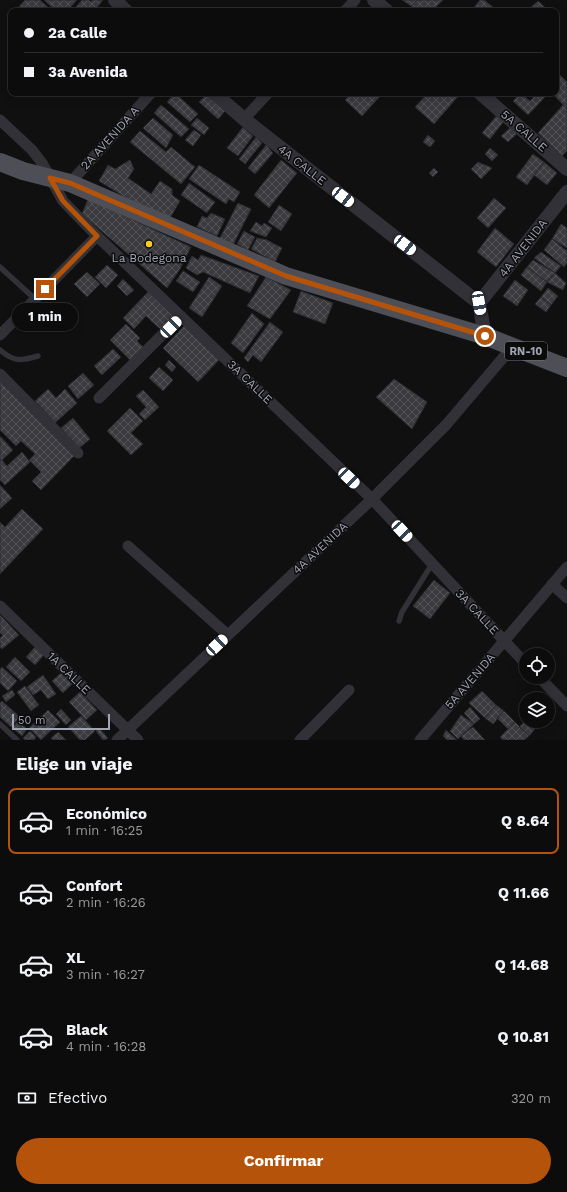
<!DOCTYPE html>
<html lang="es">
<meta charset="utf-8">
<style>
:root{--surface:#0c0c0d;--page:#1a1a1b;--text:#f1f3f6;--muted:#9a9b9d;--line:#2c2c2e;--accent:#b45309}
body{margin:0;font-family:"Work Sans",sans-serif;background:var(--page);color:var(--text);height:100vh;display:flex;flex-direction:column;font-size:15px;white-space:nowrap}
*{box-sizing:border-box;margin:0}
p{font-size:13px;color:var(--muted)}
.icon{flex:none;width:22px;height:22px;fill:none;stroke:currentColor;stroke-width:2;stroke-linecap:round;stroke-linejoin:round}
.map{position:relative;height:740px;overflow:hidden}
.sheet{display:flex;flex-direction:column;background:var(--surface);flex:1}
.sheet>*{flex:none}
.banner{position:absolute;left:8px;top:8px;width:551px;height:88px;border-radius:8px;box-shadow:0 2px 10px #0003,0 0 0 1px var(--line);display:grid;align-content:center;height:88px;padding:0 16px;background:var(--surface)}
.buttons{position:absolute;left:519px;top:648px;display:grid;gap:8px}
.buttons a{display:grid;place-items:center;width:36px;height:36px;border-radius:50%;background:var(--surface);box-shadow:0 2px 10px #0003,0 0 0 1px var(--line);font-size:20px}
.scale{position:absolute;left:12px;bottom:10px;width:98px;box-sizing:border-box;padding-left:4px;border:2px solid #a1a4b3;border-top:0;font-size:11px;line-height:14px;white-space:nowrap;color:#a1a4b3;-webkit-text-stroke:3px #0b0b0c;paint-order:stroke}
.end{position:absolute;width:18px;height:18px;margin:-9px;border:5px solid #b45309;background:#fff;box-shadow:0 0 0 2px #fff}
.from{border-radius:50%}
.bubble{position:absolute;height:28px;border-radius:14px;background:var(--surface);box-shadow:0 2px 10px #0003,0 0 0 1px var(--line);font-size:13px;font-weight:700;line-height:28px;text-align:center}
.car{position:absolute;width:12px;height:24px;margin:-12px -6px;border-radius:5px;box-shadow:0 0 3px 1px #0007;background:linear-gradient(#fff 24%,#345 0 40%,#fff 0 76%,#345 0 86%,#fff 0)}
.banner b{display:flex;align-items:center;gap:14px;height:38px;font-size:15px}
.banner b+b{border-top:1px solid var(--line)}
.banner i{width:10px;height:10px;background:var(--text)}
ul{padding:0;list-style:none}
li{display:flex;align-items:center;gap:12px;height:66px;margin:0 8px 6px;padding:0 8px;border:2px solid transparent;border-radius:8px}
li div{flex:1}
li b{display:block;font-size:15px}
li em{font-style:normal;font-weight:700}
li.active{border-color:var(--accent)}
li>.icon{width:36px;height:36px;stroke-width:1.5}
h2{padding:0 16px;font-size:18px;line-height:48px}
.pay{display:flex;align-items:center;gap:10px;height:44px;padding:0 16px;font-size:15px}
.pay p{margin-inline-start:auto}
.primary-button{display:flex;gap:8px;margin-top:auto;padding:8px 16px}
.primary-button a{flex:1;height:46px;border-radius:24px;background:var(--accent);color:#fff;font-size:16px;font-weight:700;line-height:46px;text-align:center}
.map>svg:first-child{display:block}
</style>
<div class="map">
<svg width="567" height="740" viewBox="0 0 567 740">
<defs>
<pattern id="building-cross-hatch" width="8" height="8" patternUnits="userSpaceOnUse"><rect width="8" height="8" fill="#3a3a3f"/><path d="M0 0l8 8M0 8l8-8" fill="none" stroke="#535458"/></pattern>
</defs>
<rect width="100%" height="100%" fill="#101011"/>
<path fill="url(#building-cross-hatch)" stroke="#2a2a2e" d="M25,0H40L52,11H15Z
M44,0H77L67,11H56Z
M82,0H89L91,2L92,0H103L94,11H76L74,9Z
M402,0H417L411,6Z
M417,0H443L432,11H415L411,6Z
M480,0H484L498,11H471Z
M538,1L549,11H532L529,9Z
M558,73L567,82V109L552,93H556V75Z
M175,93L198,114L190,122L167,102Z
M351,93H383L362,116L345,100Z
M428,93H461L434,124L415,107Z
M520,93L530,101L537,93L548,94L528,115L513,101Z
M207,94L225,111L218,119L199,102Z
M161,105L189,129L181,137L154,113Z
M563,105L567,109V151L562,156L538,133Z
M497,115L504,121L490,139L482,133Z
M153,118L173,135L166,148L143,128Z
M197,118L209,128L204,135L191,125Z
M512,126L520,131L508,142L501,136Z
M243,127L253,136L238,156L227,148Z
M194,130L201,135L193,146L185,140Z
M140,131L166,152L171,147L195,167L181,184L130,142Z
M428,135L435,141L430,147L423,142Z
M256,137L262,143L245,164L239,159Z
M266,145L273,153L255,174L248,168Z
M490,148L498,155L492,161L485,154Z
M533,154L544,162L527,185L516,177Z
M130,160L134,169L128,178L151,194L160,181L172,189V195L180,201L167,223L99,181L108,165L115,169Z
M281,160L297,173L269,208L254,195Z
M478,162L492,168L481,179L471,169Z
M544,162L557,173L547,185L534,175Z
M199,165L240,192L234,202L229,199L226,204L189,179Z
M434,168L438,172L433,177L429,173Z
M189,183L215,202L207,213L181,195Z
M494,198L506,208L488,228L477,218Z
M88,199L191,247L180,269L167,288L82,214Z
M238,203L251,209L233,245L220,238Z
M279,205L292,214L281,231L268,222Z
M211,213L225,219L217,236L197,227L202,216L207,218Z
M256,222L262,226L264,223L272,228L266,237L250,231Z
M561,224L567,228V248L552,239Z
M495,228L514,244L496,267L477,252Z
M244,231L255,237L248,250L237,244Z
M257,238L267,240L282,248L275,262L251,249Z
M552,239L567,251V263L564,267L544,250Z
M541,252L561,266L555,273L534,258Z
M201,255L259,276L250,293L203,272L197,275L186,268L192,256L198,260Z
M533,260L555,273L547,282L527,267Z
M107,265L118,275L106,288L95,277Z
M527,267L547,282L541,291L521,275Z
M183,271L200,282L193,292L176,281Z
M87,272L100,284L87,297L74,284Z
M555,273L566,283L563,290L547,282Z
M209,277L222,286L202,317L189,308Z
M266,277L291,290L270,319L247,306Z
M123,279L134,290L127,296L117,286Z
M515,280L528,290L517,306L503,296Z
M548,288L558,296L551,305L541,297Z
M149,291L175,316L161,330L146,316L134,329L123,318Z
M301,291L333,303L325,324L293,312Z
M541,297L551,305L546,312L535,304Z
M252,313L264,324L243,353L231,343Z
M270,322L283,332L261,362L253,355L248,362L244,358Z
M126,324L140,338L137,341L143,347L130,360L110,340Z
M185,325L220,359L198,382L163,348Z
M113,349L121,357L102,375L94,366Z
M169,360L176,367L172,372L165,365Z
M159,367L173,380L163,391L149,378Z
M83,373L94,385L78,399L68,386Z
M394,379L427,402L412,429L376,397Z
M0,381L76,454L41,490L32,481L41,472L29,460L35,454L21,441L16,446L0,430Z
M48,389L56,398L65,389L77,403L55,423L35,401Z
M143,390L159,407L145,420L139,414L146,407L136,396Z
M130,408L143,421L131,433L143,444L131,455L107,431Z
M73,418L90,439L78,449L61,428Z
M0,436L13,450L2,460L7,466L22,452L30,462L5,485L0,480Z
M0,485L12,498L0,509Z
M22,509L43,529L0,574V522L5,527Z
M434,580L450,593L430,619L413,606Z
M0,615L19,635L2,649L0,647V638L3,635L0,633Z
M35,647L44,655L35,665L26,657Z
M15,657L30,672L21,681L6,667Z
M2,667L17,681L8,691L0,683V669Z
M61,673L72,684L63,693L52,681Z
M43,675L56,694L48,699L41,690L33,695L27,687Z
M25,686L39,705L31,711L17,692Z
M12,690L15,695L6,702L2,696Z
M482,691L496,705L485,718L469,703Z
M80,692L97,710L86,720L69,702Z
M2,701L20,717L11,727L0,717V703Z
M496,705L504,711L493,724L485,718Z
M470,707L480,719L474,724L464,713Z
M61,709L71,720L66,725L56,714Z
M48,710L60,722L41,740L29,728Z
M504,711L515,722L508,729L497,718Z
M461,715L474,724L458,739L450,731Z
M81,716L95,731L85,740H80L68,727Z
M526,720V721L541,722L529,736L519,727Z
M18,721L27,729L22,736L12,728Z
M515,722L529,736L524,740H503L500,737Z
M473,727L485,740H464L461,736Z
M99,728L108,738L105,740H103L96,731Z
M446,730L457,740H447L443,736Z
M30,731L36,737L34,740H25L23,738Z
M58,732L66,740H53L51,738Z"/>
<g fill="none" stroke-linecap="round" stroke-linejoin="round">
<path stroke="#313137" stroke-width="5.5" d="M0,267L35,299
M0,350C14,362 21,361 38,356
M399,621L402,612L432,564
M0,724L17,740"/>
<path stroke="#313137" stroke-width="11" d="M345,11L355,0
M244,119L268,93
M0,120L32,150L42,163L63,201L97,236L372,499L526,664
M70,183L151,93
M0,335L97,236
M0,374L78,453
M99,398L181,316
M128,546L228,635
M552,584L567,598
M0,606L138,740
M539,677L567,706
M117,740L372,499L446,425L513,346
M300,740L349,690
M420,740L567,567"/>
<path stroke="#313137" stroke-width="14" d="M115,0L126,11
M374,0L387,11
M214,93L244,119L479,303L485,336
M480,93L567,169
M479,303L567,192"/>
<path stroke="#4d4e56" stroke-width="18" d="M0,162L23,171L70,183L286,276L485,336L567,368"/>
</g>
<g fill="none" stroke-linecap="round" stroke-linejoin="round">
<path stroke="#b45309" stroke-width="5" d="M45,289L97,236L63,201L50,178L70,183L286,276L485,336"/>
</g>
<circle fill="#f7cc23" stroke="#0b0b0c" stroke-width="1.5" cx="149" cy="244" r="4"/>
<g text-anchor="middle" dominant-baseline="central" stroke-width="3" stroke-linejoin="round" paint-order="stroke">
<rect fill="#0b0b0c" stroke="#747681" stroke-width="1" x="505" y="342" width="42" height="18" rx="3"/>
<g font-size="11" font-weight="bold" fill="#a1a4b3">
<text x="526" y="351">RN-10</text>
</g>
<g font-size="12" fill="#a1a4b3" stroke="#0b0b0c">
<text transform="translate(524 131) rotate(41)">5A CALLE</text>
<text transform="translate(110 138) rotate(-48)">2A AVENIDA A</text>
<text transform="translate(302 165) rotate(38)">4A CALLE</text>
<text transform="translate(523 248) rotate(-52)">4A AVENIDA</text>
<text transform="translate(250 382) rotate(44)">3A CALLE</text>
<text transform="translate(320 548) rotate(-43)">4A AVENIDA</text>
<text transform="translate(477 612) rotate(47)">3A CALLE</text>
<text transform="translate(69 673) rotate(44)">1A CALLE</text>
<text transform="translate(470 681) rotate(-49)">5A AVENIDA</text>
</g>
<g font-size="12" fill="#a1a4b3" stroke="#0b0b0c">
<text x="149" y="258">La Bodegona</text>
</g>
</g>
</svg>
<div class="buttons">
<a><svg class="icon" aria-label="locate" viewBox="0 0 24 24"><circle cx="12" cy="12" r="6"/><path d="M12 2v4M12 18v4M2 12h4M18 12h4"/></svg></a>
<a><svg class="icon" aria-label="layers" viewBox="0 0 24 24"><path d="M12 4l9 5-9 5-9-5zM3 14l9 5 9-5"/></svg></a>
</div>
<div class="scale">50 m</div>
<i class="end from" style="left:485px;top:336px"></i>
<i class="end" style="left:45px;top:289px"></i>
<div class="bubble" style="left:12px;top:303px;width:66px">1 min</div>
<i class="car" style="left:343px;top:197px;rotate:128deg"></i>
<i class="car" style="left:405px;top:245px;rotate:128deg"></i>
<i class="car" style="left:479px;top:303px;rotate:170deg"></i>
<i class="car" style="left:171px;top:327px;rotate:45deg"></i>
<i class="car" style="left:349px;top:478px;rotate:134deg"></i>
<i class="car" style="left:402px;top:531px;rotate:137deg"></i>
<i class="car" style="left:217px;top:645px;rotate:47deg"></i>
<div class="banner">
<b><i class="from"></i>2a Calle</b>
<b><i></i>3a Avenida</b>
</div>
</div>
<section class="sheet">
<h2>Elige un viaje</h2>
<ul>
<li class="active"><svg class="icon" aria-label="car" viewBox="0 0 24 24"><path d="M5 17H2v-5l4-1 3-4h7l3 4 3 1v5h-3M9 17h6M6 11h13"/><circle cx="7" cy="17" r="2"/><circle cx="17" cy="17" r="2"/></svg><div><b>Económico</b><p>1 min · 16:25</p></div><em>Q 8.64</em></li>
<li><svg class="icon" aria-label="car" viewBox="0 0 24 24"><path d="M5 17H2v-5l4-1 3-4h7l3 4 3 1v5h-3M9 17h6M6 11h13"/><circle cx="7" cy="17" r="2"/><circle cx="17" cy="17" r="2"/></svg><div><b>Confort</b><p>2 min · 16:26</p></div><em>Q 11.66</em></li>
<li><svg class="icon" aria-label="car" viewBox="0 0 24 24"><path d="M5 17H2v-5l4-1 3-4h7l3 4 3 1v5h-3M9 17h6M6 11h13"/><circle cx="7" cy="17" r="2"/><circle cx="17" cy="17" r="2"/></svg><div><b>XL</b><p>3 min · 16:27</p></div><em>Q 14.68</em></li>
<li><svg class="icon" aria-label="car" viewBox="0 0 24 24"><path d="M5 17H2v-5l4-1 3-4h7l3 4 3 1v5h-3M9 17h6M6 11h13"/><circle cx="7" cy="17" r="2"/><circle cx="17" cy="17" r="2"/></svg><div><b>Black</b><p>4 min · 16:28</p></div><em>Q 10.81</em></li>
</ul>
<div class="pay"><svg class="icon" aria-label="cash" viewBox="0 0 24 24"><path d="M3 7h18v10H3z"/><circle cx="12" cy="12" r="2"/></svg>Efectivo<p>320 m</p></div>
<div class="primary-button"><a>Confirmar</a></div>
</section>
